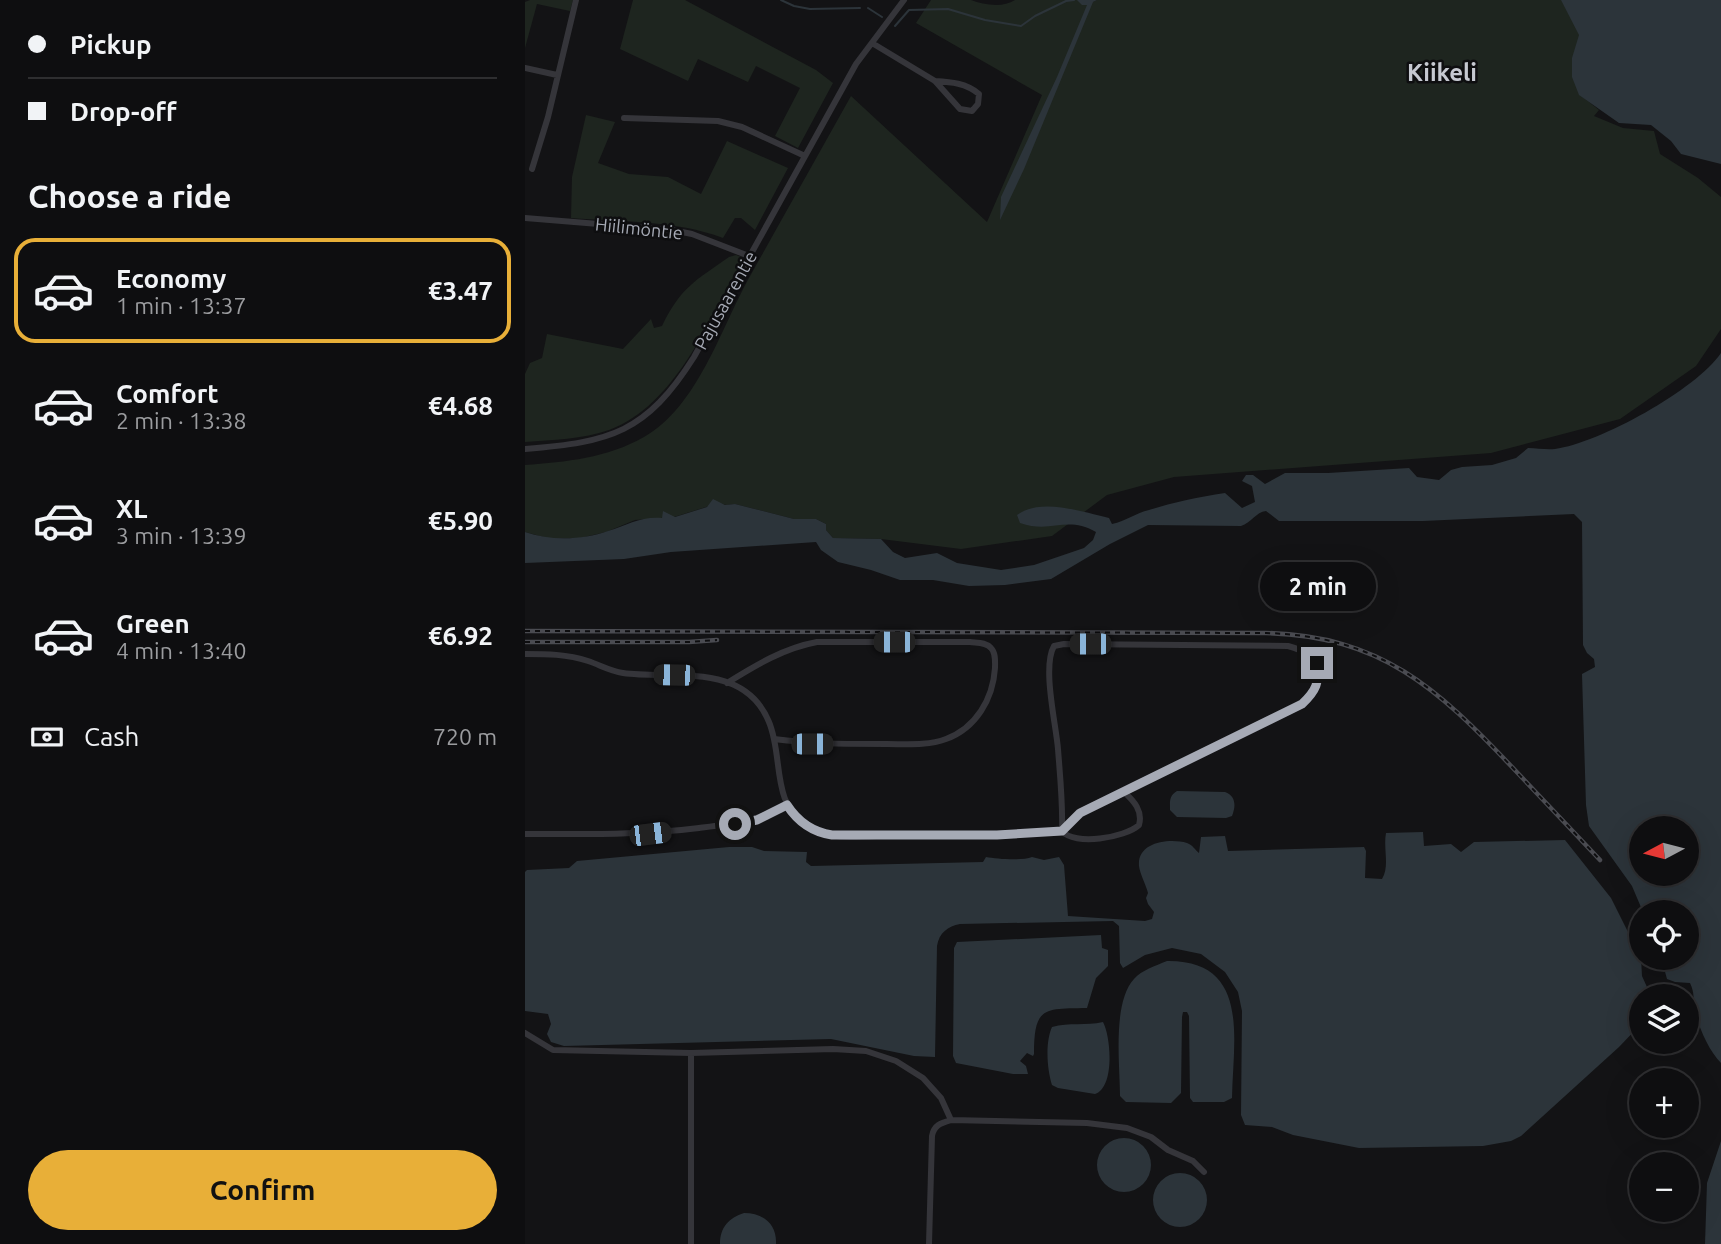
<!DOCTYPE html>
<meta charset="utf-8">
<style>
:root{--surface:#0e0e10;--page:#1c1c1e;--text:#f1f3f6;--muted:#9b9c9f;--line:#2e2e30;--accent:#e8af38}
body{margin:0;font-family:Ubuntu,sans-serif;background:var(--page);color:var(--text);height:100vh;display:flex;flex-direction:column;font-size:26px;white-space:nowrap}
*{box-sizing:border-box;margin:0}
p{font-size:23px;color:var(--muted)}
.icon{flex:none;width:38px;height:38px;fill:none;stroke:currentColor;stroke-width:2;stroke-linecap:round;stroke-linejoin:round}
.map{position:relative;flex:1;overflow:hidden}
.side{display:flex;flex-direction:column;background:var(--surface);width:525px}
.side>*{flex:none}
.top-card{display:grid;align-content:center;height:154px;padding:0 28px;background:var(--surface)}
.needle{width:46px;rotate:263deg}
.buttons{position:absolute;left:1104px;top:816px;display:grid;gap:14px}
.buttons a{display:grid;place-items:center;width:70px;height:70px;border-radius:50%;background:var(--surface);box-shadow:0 7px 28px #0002,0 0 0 2px var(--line);font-size:35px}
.end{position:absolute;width:32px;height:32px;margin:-16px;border:9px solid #a6aab5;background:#111;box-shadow:0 0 0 4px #111}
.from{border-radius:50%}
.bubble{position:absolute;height:49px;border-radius:24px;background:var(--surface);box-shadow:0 7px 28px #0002,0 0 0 2px var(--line);font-size:23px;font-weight:600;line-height:49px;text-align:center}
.car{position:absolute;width:21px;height:42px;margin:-21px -10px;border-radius:9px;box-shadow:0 0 5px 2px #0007;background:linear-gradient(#222 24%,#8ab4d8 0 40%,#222 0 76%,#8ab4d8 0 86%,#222 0)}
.top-card b{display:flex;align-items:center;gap:24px;height:66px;font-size:26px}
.top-card b+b{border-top:2px solid var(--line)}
.top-card i{width:18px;height:18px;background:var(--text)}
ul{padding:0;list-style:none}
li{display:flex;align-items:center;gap:21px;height:105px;margin:0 14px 10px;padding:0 14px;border:4px solid transparent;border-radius:21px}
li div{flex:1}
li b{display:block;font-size:26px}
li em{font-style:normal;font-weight:600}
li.on{border-color:var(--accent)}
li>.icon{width:63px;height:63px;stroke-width:1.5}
h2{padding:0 28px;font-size:32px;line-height:84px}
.pay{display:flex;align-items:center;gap:18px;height:77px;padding:0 28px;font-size:26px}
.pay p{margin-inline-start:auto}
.action{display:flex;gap:14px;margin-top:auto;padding:14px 28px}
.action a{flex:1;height:80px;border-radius:42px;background:var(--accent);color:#111;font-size:28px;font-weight:600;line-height:80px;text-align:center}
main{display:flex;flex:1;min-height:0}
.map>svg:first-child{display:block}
</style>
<main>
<section class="side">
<div class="top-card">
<b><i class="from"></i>Pickup</b>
<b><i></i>Drop-off</b>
</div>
<h2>Choose a ride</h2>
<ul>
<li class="on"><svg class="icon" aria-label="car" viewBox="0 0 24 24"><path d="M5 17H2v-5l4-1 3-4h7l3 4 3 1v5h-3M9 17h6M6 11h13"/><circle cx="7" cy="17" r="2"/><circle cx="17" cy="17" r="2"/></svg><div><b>Economy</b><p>1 min · 13:37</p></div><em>€3.47</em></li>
<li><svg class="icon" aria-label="car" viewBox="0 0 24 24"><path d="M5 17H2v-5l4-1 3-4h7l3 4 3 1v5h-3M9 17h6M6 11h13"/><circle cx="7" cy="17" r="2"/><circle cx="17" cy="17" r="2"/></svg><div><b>Comfort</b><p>2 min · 13:38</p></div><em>€4.68</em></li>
<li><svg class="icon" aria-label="car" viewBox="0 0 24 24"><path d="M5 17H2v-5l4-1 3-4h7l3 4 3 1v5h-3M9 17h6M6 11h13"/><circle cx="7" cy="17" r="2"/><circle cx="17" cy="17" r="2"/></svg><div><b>XL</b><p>3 min · 13:39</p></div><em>€5.90</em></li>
<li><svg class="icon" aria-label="car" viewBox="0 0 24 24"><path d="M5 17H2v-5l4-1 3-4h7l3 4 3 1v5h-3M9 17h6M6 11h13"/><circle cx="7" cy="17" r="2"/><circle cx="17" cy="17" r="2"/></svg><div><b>Green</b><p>4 min · 13:40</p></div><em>€6.92</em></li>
</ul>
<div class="pay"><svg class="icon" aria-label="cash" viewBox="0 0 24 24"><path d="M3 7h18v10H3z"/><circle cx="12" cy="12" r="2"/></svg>Cash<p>720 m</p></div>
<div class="action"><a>Confirm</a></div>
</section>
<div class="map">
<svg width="1196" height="1244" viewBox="0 0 1196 1244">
<rect width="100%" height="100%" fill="#131315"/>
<path fill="#1e251f" d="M5,0H48L45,11L12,4L0,48V2Z
M108,0H160L291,70L308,83L273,148L250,136L275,88L231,66L223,82L173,59L163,81L95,49Z
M406,0C418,0 435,0 446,0C459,5 478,8 490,0H563L568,2L572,0H1062L1054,94L1074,110L1069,116L1098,128L1129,131L1135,154L1173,178L1196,197V329L1171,366L1095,419L966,453L649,477L582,495L527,536L436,549L356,539L308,538L301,530V524L291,519H269L210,504L201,505L194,503L149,517L110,520L81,532L55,538H22L0,532V465C41,462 82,458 119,437C173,406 195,330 224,278C258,217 292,157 326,96L462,222L517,95L391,23Z
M61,115L90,122L73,163L104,174L143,177L176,194L202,141L263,168L230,230L216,218H210L198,238C151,220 96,222 46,218L47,177Z
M211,255L216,257L217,261C184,320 151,405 84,430C58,439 27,440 0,442V374L5,363L17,358L22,334L98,349L126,319L129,328L137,326C156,287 170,281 204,257Z"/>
<path fill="#2c343a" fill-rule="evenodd" d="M552,0H572L568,2L499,169L475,220L476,197L532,77L562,5H557Z
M1036,0H1196V164L1156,154L1146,141L1126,125L1094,123L1054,95L1047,77V58L1054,35Z
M1196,353V1063C1184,1051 1174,1028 1170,1011C1168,1001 1170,993 1165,983L1150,982L1142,979L1136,957H1162V912H1118L1107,886L1064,826L1061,805L1057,674L1070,667L1069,659L1062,653L1058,645L1057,522L1049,514L898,521H754L741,511C731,512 726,523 716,526L623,525L585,544L526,579L480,585L444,586L408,580H375L346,570L313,562L296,550L291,542L146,552L99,559L0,563V532C26,541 57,540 83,531C102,525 117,516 137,518L138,511L150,517L182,507L188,499L200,505L210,504L269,519H291L301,524V530L308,538L356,539L368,552L380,558L412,553L432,563L476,570L509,565L559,548L568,540L571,532C541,515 527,534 495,523L492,515C516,497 557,512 584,518L587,524C601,521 611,513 624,510C649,502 674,497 700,493L717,508L730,502L727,486L717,481L721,475H728L740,484L760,473H803L884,468L892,477L914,480L926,470L937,467L967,465L991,458L1003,448C1012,448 1021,450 1030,449C1074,443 1171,390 1196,353ZM1116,828H1162V873H1116Z
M652,791L700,792C711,796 711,806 707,816L701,818L652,817L645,810C645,801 644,796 652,791Z
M898,832L899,846L926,844L936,852L949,842L1040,840L1086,898L1116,958L1117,976L1126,996H1116V1024L1094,1047L996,1136L986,1141L958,1146L834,1148L768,1135L747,1127L720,1125L716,1115L717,1011L713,992L700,972L676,954L647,948L620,955L598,968L595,963L594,926L588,921L435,924C423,926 414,933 412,946L410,1057L389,1056L306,1039L39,1046L26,1042L22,1034L26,1024L23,1014L0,1011V872L2,870L44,868L52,861L204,847H227L239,851L282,852L281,862L286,866L458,862L461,857C472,859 497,861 507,857L519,860L534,857L539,865L543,916L620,921L627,919L629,912L623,904L621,898L623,893C621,885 615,874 614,866C612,842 644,838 662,843C668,845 670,850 674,853L676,837L700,836L703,851L839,847L841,851L840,878L857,879C865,866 858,849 861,833Z
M576,935L577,948L583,950V966L571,978L562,1008C519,1009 509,1006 509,1054L508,1056L502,1053L495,1061L501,1066L503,1074H488L431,1063L428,1056L429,948L432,942Z
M642,961C726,960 708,1040 707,1098L699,1102H668L665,1098L664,1016L662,1012H658L657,1017L656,1093L646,1103L601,1102L595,1096C595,1065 587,1003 609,979C617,970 630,966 642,961Z
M578,1022C586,1037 590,1087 570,1094L533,1088L527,1085C522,1069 520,1043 527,1027C544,1022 561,1026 578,1022Z
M572 1165a27 27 0 1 1 54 0a27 27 0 1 1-54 0Z
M1196,1141V1244H1180L1182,1183Z
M628 1200a27 27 0 1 1 54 0a27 27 0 1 1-54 0Z
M219,1213C238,1213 252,1224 251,1244H195C195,1227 204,1218 219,1213Z"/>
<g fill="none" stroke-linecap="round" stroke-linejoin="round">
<path stroke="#2c343a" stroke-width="2" d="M256,0L269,6L285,9L335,8
M343,8L357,17
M370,26L384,10L423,9L460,20L496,26L510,16L541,1L549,0"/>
<path stroke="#35353a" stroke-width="6" d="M347,43L410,81L435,109L447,111L453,104L454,94C441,83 426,82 410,81
M0,68L32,75
M99,118L193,121L217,127L280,156
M7,169L23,117L51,0
M0,218L147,230L167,234L224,256
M0,449C86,442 121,433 169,357L331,64L379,0
M0,654C21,654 42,654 63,661C75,665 85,671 98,673C148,680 219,661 244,722C259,758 245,803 283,827C308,843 345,835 372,835C427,835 482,835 537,831L555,813L777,704C804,681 798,655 763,646L539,644L529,646C517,667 531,724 533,749C535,776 538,803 537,831
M202,683C231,665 259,648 292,642H445C452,643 461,642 466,648C471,653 470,662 470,668C468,699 451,728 421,739C403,746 381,744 362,744C324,744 287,744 249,739
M537,831C549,846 600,838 614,825C618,811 609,801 599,792
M0,834C58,834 116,835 174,828C206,824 234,821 262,805
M0,1033L28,1050L166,1053L308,1049L341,1051L371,1061L398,1078L416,1098L426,1120C416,1123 409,1125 407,1136L404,1244
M426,1120L562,1123L602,1128L626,1137L643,1150L668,1161L679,1172
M166,1244V1053"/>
<defs>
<path id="rail" d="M0,631L741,633C856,636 912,688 987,767C1016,798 1046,829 1075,860
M0,642H164L192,640"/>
</defs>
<use href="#rail" stroke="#4a4b51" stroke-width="4.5"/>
<use href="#rail" stroke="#0e0e10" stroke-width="2" stroke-dasharray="5" stroke-linecap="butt"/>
</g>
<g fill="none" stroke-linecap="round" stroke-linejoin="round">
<path stroke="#a6aab5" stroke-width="9" d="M210,824L232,820L262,805C273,822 287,832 307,835H472L537,831L555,813L777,704C791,691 795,682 792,663"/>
</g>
<g text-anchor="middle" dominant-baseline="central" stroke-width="5" stroke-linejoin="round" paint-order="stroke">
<g font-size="18" fill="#a6aab5" stroke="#0e0e10">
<text transform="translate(114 228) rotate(6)">Hiilimöntie</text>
<text transform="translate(200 300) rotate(-61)">Pajusaarentie</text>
</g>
<g font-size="24" font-weight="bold" fill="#c6c9d1" stroke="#0e0e10">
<text x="917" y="72">Kiikeli</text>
</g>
</g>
</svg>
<div class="buttons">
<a><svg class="needle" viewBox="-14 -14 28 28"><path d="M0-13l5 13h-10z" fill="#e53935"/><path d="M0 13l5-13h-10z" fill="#9b9c9f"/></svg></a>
<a><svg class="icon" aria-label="locate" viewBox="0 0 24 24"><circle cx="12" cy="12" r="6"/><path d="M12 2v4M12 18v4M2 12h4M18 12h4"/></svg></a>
<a><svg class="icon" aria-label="layers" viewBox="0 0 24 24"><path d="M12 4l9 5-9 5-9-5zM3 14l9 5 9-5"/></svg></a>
<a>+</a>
<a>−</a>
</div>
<i class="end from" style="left:210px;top:824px"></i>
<i class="end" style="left:792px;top:663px"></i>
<div class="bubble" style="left:735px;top:562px;width:116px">2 min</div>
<i class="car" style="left:369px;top:642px;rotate:270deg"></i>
<i class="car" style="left:565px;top:644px;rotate:270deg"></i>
<i class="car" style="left:149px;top:675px;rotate:271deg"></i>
<i class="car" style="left:287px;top:744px;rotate:90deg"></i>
<i class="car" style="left:125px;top:834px;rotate:83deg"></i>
</div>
</main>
